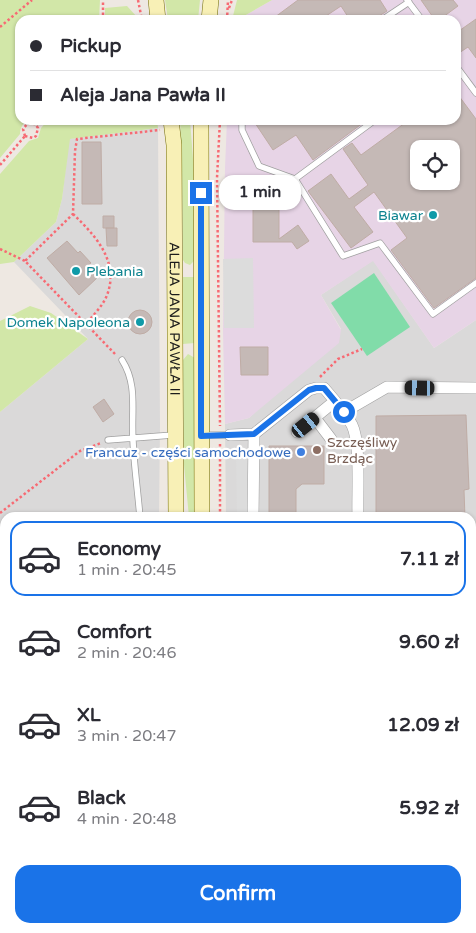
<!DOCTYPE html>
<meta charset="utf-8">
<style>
:root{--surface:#fff;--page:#f2f2f3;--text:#2b2b33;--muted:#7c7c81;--line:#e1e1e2;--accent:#1a73e8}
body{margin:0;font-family:"Varela Round",sans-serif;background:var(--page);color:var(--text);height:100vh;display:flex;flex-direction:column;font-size:19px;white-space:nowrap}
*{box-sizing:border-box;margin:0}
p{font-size:16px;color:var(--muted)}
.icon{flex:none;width:28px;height:28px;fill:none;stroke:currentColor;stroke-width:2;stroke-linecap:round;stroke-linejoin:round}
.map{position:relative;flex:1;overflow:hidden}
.sheet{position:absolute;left:0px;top:512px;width:476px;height:421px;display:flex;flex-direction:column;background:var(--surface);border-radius:15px 15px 0 0;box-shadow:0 1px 4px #0004}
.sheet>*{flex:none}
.hud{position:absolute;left:15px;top:15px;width:446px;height:110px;border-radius:15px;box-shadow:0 1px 4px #0004;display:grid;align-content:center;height:110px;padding:0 15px;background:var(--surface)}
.controls{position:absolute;left:410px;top:140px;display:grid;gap:10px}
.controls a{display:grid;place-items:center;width:50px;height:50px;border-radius:10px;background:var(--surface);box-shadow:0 1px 4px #0004;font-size:25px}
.end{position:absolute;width:22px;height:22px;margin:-11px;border:6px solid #1a73e8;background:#fff;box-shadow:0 0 0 2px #fff}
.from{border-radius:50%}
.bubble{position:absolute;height:35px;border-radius:15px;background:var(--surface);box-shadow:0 1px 4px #0004;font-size:16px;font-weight:700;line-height:35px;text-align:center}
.car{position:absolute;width:15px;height:30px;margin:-15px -8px;border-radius:6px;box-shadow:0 0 4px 1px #0007;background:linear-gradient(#222 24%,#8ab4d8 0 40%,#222 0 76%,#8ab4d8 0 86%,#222 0)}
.hud b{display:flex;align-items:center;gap:18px;height:48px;font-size:19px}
.hud b+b{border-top:1px solid var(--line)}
.hud i{width:12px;height:12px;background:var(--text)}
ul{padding:9px 0 0;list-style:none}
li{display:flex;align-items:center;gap:15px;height:75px;margin:0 10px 8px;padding:0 5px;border:2px solid transparent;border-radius:15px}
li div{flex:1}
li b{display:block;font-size:19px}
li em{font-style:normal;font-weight:700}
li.active{border-color:var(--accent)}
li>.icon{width:45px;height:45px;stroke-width:1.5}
.primary-button{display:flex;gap:10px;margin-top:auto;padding:10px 15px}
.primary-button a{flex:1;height:58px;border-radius:15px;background:var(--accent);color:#fff;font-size:20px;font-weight:700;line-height:58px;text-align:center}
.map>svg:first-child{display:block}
</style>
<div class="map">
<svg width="476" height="933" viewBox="0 0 476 933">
<rect width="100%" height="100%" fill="#eee8e2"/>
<path fill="#dad9d9" d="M158,128L160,426L159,517L5,518V602L0,598V412L88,339L14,262L56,222L62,199L69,139Z
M373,260L434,348L476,320V933H229V929H471V518L226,517L225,424L249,418L341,329L321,295Z"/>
<path fill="#e7d4e6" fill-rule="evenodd" d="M272,0H476V320L434,348L373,261L321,295L341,330L339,343L249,418L225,424L223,332L225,168L227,120H456V20H237ZM419,149H451V181H419Z"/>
<path fill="#d2e7a8" d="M0,0H100L99,20H20V120H29C23,122 20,128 20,134L0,158Z
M165,0H200L198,20H168Z
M237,0H272L237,20H232Z
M127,6L137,17L138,20H105V8Z
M48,120H157L158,128L70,139L62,199L56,222L14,262L0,264V174L29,141L38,138L41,128Z
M180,120H190L194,172V261L190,265L185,263L183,260L182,168Z
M183,277H194L195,343L183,344Z
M30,306L51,313L88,339L0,412V321Z
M188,354L195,358L196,517H189L184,465L183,360Z
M5,725V781H0V729Z
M29,929H159V933H29Z"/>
<path fill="#81dca9" d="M374,273L410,327L367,356L331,303Z"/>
<path fill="#dcdcdc" d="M253,258L254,328H224L223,259Z
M236,453H250V517H237Z"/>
<path fill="#d6d9e3" d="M0,910H2L1,925L5,926V929H29V933H0Z"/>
<path fill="#c5b9b6" stroke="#bfaca5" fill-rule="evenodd" d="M298,0H380L387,11L379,16L377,20H350L341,6L320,20H271Z
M421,0H453L458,6L439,20H435Z
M476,19V58L468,47L456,55V33Z
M456,92L476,119V278L434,308L391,250L407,238L374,192L354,207L373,232L351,248L308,191L331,174L349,199L368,185L343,149L352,143L361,155L409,120H456ZM419,149H451V181H419Z
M253,120H367L313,160L296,135L273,150Z
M82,142H101L102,204H82Z
M253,184H279V239L298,225L309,241L297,249L292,242H253Z
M103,216H114V228H103Z
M106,228H117V246H107Z
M67,241L78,253L80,251L91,263L88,265L98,277L79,295L47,258Z
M128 322a12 12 0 1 1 24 0a12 12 0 1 1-24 0Z
M240,347H268V375H241Z
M104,399L114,414L103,422L93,407Z
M466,415L469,489L464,490L465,518H376V416Z
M269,446H324V484H302L296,489V518H269Z"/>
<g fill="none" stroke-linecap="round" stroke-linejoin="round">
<defs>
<path id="lane" d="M407,0L422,20
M382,20L409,2
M456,66L476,93
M242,120V130L259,166L295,179
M375,120L295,179L343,256L380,243L433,314L476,283
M122,360C138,385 131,411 133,440C134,466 138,492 140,518
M202,435H230
M108,440L173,435"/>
<path id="street" d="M344,412L387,387L476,388
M315,418L331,439
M297,432L335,401
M230,435L254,434L309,390L316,388H324C334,400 345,411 352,425C361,443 357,495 358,518
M253,518L254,434
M471,549H476
M0,615L5,620
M471,705H476
M0,790H5
M0,820L5,821
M471,881H476
M316,929L319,933"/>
<g id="secondary">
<path d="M156,0L158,20"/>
<path d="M209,20L211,0"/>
<path id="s1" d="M171,120L174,145L176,518"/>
<path d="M201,120L202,518"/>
<path d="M178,929V933"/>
<path d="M204,929V933"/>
</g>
</defs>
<use href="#lane" stroke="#a0a0a0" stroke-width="7"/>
<use href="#street" stroke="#a0a0a0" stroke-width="12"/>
<use href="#secondary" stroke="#706a07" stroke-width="16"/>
<path stroke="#f76a73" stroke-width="2.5" stroke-dasharray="2.5 2.5" stroke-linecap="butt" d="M138,0L142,20
M229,8L232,0
M103,20V0
M227,20L228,0
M0,27L32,0
M220,120L217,178L220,426
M25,136L33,138L36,136L38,128L35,124
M25,136L23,129L28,123L35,124
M0,165L25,136
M73,214C95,235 120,262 107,295C103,306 93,315 86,324
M0,249L25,261
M115,354L25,261L73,214L75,151L77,139L160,130
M320,377L338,359L362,349
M220,444V518
M0,513L80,451L101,443
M162,933V929
M220,933V929"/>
<use href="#lane" stroke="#fff" stroke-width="5.5"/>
<use href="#street" stroke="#fff" stroke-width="11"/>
<use href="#secondary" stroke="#f8f0b6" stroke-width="15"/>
</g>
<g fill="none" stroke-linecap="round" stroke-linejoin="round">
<path stroke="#1a73e8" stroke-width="6" d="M201,193V436L254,434L309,390L316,388H324L344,412"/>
</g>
<g fill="#0f9aa8" stroke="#fff" stroke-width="2">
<circle cx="433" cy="215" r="5"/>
<circle cx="76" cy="271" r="5"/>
<circle cx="140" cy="322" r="5"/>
</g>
<circle fill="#8d6e63" stroke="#fff" stroke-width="2" cx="317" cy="450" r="5"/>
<circle fill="#3f7fe0" stroke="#fff" stroke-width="2" cx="301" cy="452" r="5"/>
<g text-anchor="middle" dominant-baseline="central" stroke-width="4.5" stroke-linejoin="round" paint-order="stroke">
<g font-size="14" fill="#0d838f" stroke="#fff" text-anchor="end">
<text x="423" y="215">Biawar</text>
<text x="86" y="271" text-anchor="start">Plebania</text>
<text x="130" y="322">Domek Napoleona</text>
</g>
<g font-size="14" fill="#1c1c1c" stroke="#fff">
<text stroke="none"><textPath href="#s1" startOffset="199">ALEJA JANA PAWŁA II</textPath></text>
</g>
<g font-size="14" fill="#785e54" stroke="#fff" text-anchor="start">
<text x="327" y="442">Szczęśliwy<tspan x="327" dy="16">Brzdąc</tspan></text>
</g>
<g font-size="14" fill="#366cbe" stroke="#fff" text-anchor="end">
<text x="291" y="452">Francuz - części samochodowe</text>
</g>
</g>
</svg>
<div class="controls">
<a><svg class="icon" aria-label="locate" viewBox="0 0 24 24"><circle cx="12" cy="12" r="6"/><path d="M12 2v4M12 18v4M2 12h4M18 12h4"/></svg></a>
</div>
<i class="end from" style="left:344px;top:412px"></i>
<i class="end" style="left:201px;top:193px"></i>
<div class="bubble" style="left:219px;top:175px;width:82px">1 min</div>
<i class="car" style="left:420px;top:388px;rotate:271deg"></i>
<i class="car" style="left:306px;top:425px;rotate:51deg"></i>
<div class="hud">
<b><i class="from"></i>Pickup</b>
<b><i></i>Aleja Jana Pawła II</b>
</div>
<section class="sheet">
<ul>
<li class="active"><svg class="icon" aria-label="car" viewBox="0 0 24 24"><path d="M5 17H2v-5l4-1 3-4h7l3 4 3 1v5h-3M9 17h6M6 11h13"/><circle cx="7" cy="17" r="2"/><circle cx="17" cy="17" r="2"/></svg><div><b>Economy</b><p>1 min · 20:45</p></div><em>7.11 zł</em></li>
<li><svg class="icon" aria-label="car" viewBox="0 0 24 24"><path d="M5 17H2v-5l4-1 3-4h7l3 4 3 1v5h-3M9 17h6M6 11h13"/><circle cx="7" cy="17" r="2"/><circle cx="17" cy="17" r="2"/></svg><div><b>Comfort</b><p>2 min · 20:46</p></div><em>9.60 zł</em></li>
<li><svg class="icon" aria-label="car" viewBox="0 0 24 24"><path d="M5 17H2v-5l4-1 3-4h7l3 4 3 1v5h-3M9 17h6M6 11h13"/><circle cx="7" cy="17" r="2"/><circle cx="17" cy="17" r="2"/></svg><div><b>XL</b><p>3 min · 20:47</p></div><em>12.09 zł</em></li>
<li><svg class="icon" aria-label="car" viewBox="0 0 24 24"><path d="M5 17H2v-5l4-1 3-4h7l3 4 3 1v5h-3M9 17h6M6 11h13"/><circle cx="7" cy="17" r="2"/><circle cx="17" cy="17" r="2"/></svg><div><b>Black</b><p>4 min · 20:48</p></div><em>5.92 zł</em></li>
</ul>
<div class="primary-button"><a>Confirm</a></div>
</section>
</div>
